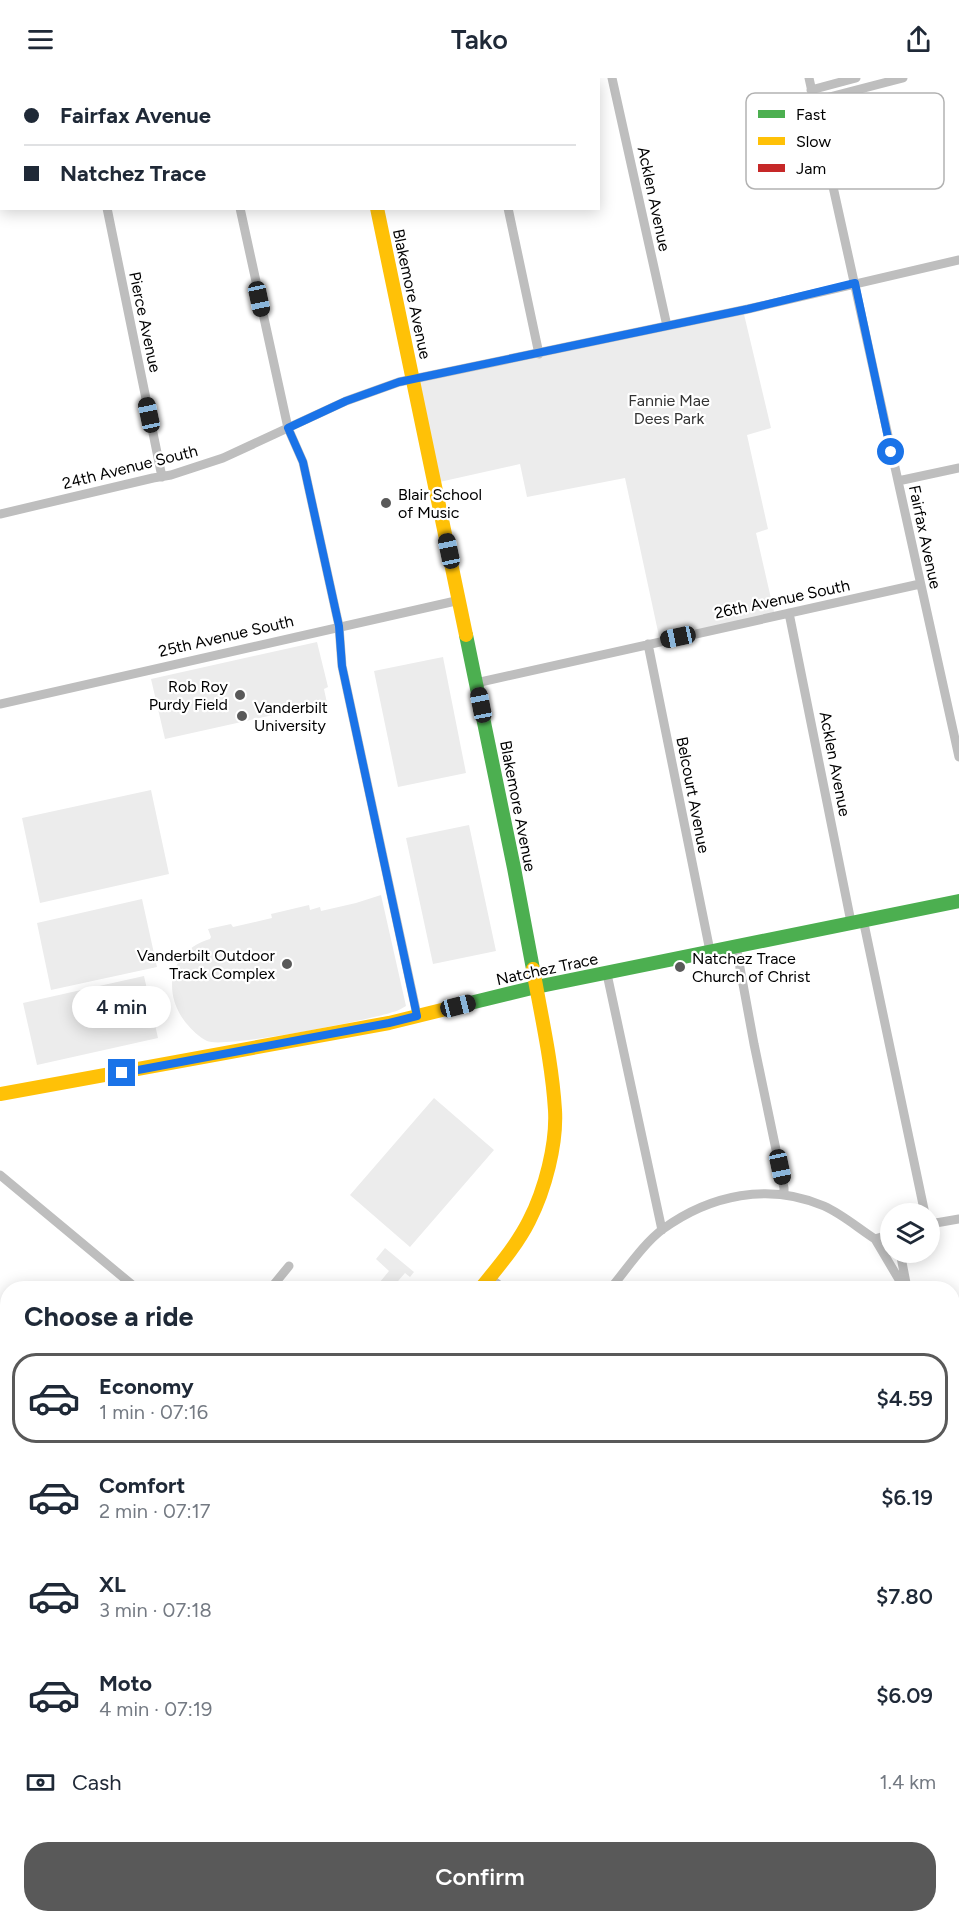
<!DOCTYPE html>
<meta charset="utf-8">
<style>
:root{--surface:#fff;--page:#f2f2f3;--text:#1f2937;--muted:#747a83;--line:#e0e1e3;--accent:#595959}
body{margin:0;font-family:Figtree,sans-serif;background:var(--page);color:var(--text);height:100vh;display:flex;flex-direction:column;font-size:22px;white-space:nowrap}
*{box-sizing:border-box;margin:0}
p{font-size:20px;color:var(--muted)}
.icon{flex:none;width:33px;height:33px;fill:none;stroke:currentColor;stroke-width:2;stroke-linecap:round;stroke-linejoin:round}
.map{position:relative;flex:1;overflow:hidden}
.details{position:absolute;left:0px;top:1203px;width:960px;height:642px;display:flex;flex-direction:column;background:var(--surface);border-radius:24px 24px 0 0;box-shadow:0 3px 15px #0003}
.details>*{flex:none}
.banner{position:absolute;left:0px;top:0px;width:600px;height:132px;box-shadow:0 3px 15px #0003;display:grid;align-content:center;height:132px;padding:0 24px;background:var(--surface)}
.controls{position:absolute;left:880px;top:1125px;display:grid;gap:12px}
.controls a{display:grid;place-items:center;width:60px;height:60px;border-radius:50%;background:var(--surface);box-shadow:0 3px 15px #0003;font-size:30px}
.end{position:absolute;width:27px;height:27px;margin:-14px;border:8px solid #1a73e8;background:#fff;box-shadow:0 0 0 3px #fff}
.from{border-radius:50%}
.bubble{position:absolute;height:42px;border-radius:21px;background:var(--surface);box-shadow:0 3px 15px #0003;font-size:20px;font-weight:600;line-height:42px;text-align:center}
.car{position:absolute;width:18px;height:36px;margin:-18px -9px;border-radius:8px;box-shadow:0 0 4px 2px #0007;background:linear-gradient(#222 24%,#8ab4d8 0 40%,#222 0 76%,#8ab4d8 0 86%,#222 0)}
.banner b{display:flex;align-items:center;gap:21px;height:57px;font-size:22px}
.banner b+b{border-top:2px solid var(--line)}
.banner i{width:15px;height:15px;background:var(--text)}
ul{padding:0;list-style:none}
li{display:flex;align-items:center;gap:18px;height:90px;margin:0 12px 9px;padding:0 12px;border:3px solid transparent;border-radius:24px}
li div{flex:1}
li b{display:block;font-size:22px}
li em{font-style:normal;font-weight:600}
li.current{border-color:var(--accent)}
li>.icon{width:54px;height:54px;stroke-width:1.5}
h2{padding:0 24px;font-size:27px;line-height:72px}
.pay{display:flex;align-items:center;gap:15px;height:66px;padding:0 24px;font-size:22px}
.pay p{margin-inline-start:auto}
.primary-button{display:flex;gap:12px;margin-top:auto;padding:12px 24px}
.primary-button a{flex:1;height:69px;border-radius:24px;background:var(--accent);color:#fff;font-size:24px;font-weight:600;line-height:69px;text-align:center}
header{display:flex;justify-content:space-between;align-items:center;height:78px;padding:0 24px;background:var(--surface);font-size:27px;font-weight:600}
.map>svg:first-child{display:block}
</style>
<header><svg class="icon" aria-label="menu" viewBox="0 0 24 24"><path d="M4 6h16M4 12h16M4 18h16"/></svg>Tako<svg class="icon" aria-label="share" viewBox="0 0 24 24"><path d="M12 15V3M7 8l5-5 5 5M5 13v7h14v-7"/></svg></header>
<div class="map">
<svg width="959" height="1845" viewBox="0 0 959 1845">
<rect width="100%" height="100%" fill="#fff"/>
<path fill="#ececec" d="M743,232L771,350L747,357L768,451L756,455L775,538L660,563L625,400L527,419L520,386L435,405L413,302Z
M317,564L328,609L324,611L327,625L165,661L151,601Z
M443,579L466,695L398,709L374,593Z
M151,712L169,796L40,825L22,740Z
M469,747L496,873L433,886L406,760Z
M381,817L406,928C402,930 398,933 393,934C370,942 224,971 207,963C200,960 191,951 186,945C161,914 170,873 210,861L211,859L208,851L231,846L233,849L272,840L271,836L309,827L310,832L320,829L321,833L356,825Z
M142,821L157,889L51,912L37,845Z
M144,898L158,960L37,987L23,925Z
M434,1020L494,1072L410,1169L350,1117Z
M385,1170L414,1194L410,1199L405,1195L392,1210H375L389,1193L376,1181Z"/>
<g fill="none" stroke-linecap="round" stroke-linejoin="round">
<path stroke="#bebebe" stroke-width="9" d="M79,0L80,2
M211,0V2
M479,0V2
M612,0L667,248
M809,0L959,679
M226,2L227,0
M811,12L856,0
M814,23L903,0
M0,54H2
M107,130L162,399
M240,130L288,350L303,384L339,548L342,588L417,937
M508,130L539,276
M898,403L959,390
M0,436L153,400L171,397L223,380L346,323L399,304L748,231L959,182
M789,535L851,844
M648,566L710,873
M476,605L920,506
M0,626L460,522
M863,841L925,1136
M736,868L754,966L784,1110V1115
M607,896L662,1152
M0,1097L136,1210
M930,1146L959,1141
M875,1161L904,1210
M900,1174L907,1210
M490,1200L503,1210
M271,1210L289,1188
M611,1210C626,1192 644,1165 663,1151C710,1117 769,1104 824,1128C842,1136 858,1150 875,1161L891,1156
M952,1356L959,1359
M0,1366L8,1357
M0,1494L8,1485
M0,1567L8,1573
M109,1838L111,1845
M246,1838L249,1845
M718,1838L721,1845
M410,1845L413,1838"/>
<path stroke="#4caf50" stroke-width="14" d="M466,557L514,790L533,891
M462,927L536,909L959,823
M0,1726L8,1724
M938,1838L959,1843"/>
<path stroke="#ffc107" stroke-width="14" d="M377,130L466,557
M0,1016L389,945L462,927
M481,1210C498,1189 517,1167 529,1143C545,1112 557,1066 555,1032C552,984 541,937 533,891
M748,1838L750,1845"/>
<path stroke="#c62828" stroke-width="14" d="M351,0V2
M0,1444L8,1448"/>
</g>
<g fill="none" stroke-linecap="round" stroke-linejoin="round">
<path stroke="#1a73e8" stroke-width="8" d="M122,995L389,945L417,938L342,588L339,548L303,384L288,350L346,323L399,304L748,231L855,205L891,374"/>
</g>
<g fill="#595959" stroke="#fff" stroke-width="2">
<circle cx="386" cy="425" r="6"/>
<circle cx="240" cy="617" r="6"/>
<circle cx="242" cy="638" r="6"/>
<circle cx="287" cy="886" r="6"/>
<circle cx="680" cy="889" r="6"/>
</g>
<g text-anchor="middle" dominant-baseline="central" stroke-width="4.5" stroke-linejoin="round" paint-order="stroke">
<g font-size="16" fill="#000" stroke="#fff">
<text transform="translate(654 121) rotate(78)">Acklen Avenue</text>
<text transform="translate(412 216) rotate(78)">Blakemore Avenue</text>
<text transform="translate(145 244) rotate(78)">Pierce Avenue</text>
<text transform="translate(130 389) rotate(-14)">24th Avenue South</text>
<text transform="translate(925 459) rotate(78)">Fairfax Avenue</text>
<text transform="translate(782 521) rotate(-12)">26th Avenue South</text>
<text transform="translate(226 558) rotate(-13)">25th Avenue South</text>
<text transform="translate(835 686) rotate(79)">Acklen Avenue</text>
<text transform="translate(693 717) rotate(79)">Belcourt Avenue</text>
<text transform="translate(518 728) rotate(79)">Blakemore Avenue</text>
<text transform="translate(547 891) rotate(-12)">Natchez Trace</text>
</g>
<g font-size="16" fill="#333" stroke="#fff">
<text x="669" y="322">Fannie Mae<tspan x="669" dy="18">Dees Park</tspan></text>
</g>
<g font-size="16" fill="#000" stroke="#fff" text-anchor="start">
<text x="398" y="416">Blair School<tspan x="398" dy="18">of Music</tspan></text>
<text x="228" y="608" text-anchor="end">Rob Roy<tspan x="228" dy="18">Purdy Field</tspan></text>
<text x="254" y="629">Vanderbilt<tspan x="254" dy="18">University</tspan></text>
<text x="275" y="877" text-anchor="end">Vanderbilt Outdoor<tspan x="275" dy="18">Track Complex</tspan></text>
<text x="692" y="880">Natchez Trace<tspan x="692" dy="18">Church of Christ</tspan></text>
</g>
</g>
<rect x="746" y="15" width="198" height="96" rx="9" fill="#fff" stroke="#b2b2b2" stroke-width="1.5"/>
<rect x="758" y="32" width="27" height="8" fill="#4caf50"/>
<rect x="758" y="59" width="27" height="8" fill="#ffc107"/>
<rect x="758" y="86" width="27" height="8" fill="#c62828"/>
<g font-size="16" fill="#000">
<text x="796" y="42">Fast</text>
<text x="796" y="69">Slow</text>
<text x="796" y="96">Jam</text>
</g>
</svg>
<div class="controls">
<a><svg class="icon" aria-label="layers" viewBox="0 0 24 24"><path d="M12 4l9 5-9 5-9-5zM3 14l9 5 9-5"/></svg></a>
</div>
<i class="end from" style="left:891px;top:374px"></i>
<i class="end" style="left:122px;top:995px"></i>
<div class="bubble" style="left:72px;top:908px;width:99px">4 min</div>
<i class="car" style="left:259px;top:221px;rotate:168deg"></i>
<i class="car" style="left:149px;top:337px;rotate:348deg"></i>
<i class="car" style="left:449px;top:473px;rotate:348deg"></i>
<i class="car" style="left:678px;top:559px;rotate:258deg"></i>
<i class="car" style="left:481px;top:627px;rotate:349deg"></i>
<i class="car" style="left:458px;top:928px;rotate:76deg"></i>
<i class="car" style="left:780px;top:1089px;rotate:168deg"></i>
<div class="banner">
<b><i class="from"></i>Fairfax Avenue</b>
<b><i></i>Natchez Trace</b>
</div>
<section class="details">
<h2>Choose a ride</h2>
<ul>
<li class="current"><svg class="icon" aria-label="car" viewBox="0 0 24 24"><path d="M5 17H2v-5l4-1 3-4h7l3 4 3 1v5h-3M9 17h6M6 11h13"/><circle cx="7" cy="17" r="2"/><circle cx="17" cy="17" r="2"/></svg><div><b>Economy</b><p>1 min · 07:16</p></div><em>$4.59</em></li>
<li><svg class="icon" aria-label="car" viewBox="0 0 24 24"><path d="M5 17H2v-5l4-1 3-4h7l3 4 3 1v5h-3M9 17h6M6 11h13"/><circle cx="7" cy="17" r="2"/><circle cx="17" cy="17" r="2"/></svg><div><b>Comfort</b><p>2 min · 07:17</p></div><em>$6.19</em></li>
<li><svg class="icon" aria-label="car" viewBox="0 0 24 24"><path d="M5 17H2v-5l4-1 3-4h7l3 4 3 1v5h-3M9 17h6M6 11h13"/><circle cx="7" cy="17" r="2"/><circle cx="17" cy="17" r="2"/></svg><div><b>XL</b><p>3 min · 07:18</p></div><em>$7.80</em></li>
<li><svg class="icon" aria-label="car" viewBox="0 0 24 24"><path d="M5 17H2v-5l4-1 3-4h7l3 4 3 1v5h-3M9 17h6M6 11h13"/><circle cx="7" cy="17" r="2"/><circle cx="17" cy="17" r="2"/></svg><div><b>Moto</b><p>4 min · 07:19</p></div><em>$6.09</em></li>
</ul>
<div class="pay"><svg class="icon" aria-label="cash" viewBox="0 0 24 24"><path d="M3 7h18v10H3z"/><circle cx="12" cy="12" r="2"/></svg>Cash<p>1.4 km</p></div>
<div class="primary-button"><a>Confirm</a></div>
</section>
</div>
